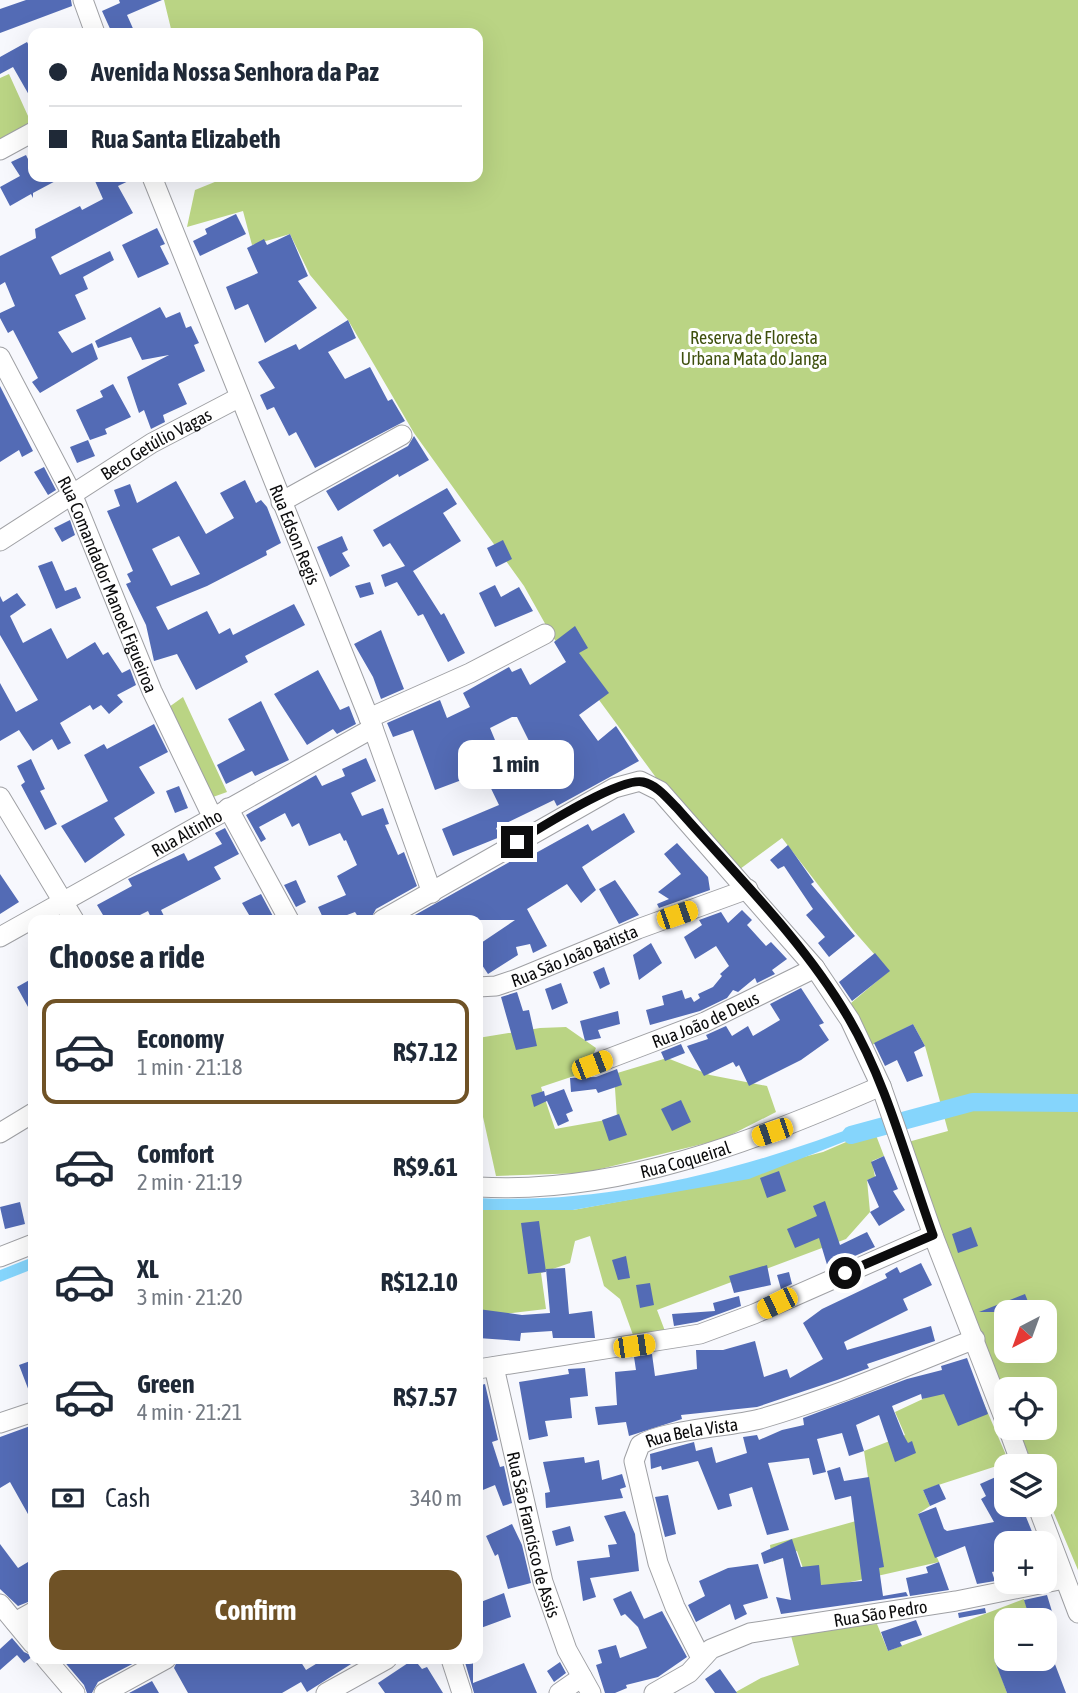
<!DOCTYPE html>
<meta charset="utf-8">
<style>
:root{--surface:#fff;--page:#f6f6f7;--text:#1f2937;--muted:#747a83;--line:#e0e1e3;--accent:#6f5226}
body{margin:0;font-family:"Asap Condensed",sans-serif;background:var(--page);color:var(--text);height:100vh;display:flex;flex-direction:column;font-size:26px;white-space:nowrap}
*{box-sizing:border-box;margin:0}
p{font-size:23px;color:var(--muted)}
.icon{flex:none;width:38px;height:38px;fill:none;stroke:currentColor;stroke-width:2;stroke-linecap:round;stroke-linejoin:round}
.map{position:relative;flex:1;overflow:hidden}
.drawer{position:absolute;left:28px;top:915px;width:455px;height:749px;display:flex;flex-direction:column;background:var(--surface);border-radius:14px;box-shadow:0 7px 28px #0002}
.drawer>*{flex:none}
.guide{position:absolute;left:28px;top:28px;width:455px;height:154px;border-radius:14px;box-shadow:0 7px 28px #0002;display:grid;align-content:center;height:154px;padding:0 21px;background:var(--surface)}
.needle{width:46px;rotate:221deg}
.buttons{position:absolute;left:994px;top:1300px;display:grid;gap:14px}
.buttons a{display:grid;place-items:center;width:63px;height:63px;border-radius:14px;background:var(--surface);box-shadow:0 7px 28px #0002;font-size:35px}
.end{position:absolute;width:32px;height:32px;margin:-16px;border:9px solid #0c0c0d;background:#fff;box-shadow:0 0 0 4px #fff}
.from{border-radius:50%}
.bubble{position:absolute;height:49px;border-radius:14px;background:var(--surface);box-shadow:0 7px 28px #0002;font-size:23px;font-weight:700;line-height:49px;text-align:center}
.car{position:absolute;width:21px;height:42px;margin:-21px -10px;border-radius:9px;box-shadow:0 0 5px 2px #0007;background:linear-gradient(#f5c518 24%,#345 0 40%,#f5c518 0 76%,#345 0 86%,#f5c518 0)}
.guide b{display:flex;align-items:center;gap:24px;height:66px;font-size:26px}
.guide b+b{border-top:2px solid var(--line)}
.guide i{width:18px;height:18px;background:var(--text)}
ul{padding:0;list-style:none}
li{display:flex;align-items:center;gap:21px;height:105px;margin:0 14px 10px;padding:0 7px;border:4px solid transparent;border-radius:14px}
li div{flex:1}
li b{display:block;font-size:26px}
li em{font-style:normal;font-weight:700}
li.on{border-color:var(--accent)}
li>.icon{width:63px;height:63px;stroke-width:1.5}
h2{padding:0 21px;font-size:32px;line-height:84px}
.pay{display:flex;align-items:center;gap:18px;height:77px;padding:0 21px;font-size:26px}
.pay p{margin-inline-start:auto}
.action{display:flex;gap:14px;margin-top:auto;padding:14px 21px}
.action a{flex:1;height:80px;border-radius:14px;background:var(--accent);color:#fff;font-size:28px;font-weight:700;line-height:80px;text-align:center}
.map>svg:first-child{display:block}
</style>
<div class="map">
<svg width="1078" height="1693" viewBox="0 0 1078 1693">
<rect width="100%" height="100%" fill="#f7f8fd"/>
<path fill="#bad484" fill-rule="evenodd" d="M164,0H1078V1570L1045,1492V1466H1034L1017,1428H1045V1390H1006V1402L908,1142L948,1131L925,1046L913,1024L870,1046L851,1003L889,971L853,930L782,838L740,869L660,783L552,636L524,586L414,433L348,320L310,275L290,234L252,245L243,211L187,227L195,190L227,177H478V33H172ZM1006,1312H1045V1351H1006Z
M9,74L33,127L0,143V78Z
M183,697L227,792L213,797L169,707Z
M566,1027L596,1048L586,1072L541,1087L555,1129L617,1118L614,1074L667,1058L710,1075L767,1086L776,1112L723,1139L584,1173L496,1176L483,1117H478V1038L540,1028Z
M874,1130L884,1156L872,1161L875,1177L867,1180L870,1212L846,1239L657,1310L665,1331L633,1335L620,1299L604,1286L590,1236L575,1241L570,1263L541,1273L546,1309L478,1317V1210H573L660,1194L823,1152Z
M972,1376L1009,1462L923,1490L930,1506L918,1514L939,1562L811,1591L797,1551L772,1562L770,1545L874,1516L864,1451L905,1435L895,1412Z
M1024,1599L1030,1620H1006V1655L995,1659L1007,1693H734L761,1678L799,1665L790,1632L877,1624L888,1651Z"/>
<path fill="#85d5fc" d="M870,1121L874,1130L749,1179L573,1210H478V1198C611,1205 747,1169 870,1121Z
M33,1257V1269L0,1282V1270Z"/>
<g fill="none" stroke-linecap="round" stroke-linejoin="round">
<path stroke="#85d5fc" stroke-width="18" d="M851,1135L973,1102L1078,1103"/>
</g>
<path fill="#536bb5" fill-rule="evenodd" d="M26,0H71L72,6L0,33V9Z
M119,0H162L127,15L135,33H112L102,11L120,3Z
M27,42L33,53V102L13,67L0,74V57Z
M26,155L33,169V177H63L33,193V198L31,194L10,206L0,187L20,176L11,162Z
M103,177H137L118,186L133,213L51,257L60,275L110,251L114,260L83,277L88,289L75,295L86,319L58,332L72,353L92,343L98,359L40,393L32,382L38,378L13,330L8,333L0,318V313L15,306L5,282L0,285V256L36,238L35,229L80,206L82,210L103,199L95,181Z
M236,214L246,234L200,256L193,241L207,234L205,229Z
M157,228L165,244L160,246L169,264L138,278L122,245Z
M290,234L308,276L298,281L317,308L265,343L248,304L235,310L226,287L258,273L247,248L264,239L267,245Z
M160,307L166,318L180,312L186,328L191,326L199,343L194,345L205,371L178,384L187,404L163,415L165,422L151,429L144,410L139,413L127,377L169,355L142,360L131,337L98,348L95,341Z
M348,320L356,338L328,352L345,379L370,367L388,401L392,399L405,421L315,468L296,432L289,436L274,407L267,410L260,395L275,388L258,362L296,344L299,350Z
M113,384L131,417L105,429L107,434L90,440L76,410L103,397L100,391Z
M0,386L33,451L22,457L19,450L0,462Z
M414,436L429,460L399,477L398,474L338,511L326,491L408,446Z
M88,440L95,456L77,463L70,447Z
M44,467L56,490L48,495L34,472Z
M245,480L256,503L261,500L267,507L281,543L266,551L267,555L207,586L156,607L168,630L207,611L219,634L230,628L233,635L294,604L305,625L245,656L248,662L196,690L177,654L154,661L146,625L126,584L131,582L127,574L133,571L107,511L120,506L114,490L130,484L137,503L176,481L206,534L234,518L220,493ZM179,536L200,574L171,586L152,549Z
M447,488L457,504L443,513L461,541L413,571L441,615L444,613L465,653L448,662L423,614L418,616L397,582L385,587L381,575L405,566L390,543L383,547L373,530Z
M70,520L75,535L62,542L54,528Z
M342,536L348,550L342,553L350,566L330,577L317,547Z
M503,540L512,559L496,567L487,548Z
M52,561L65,591L76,587L81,598L56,609L38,566Z
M370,582L374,594L360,598L355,586Z
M495,585L501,597L519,587L533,611L495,627L479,593Z
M17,593L26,605L10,616L23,643L51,628L67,659L95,642L103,655L108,652L122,673L130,669L136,685L117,695L123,702L109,714L101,705L93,710L90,705L60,723L71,743L58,750L52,739L33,751L19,730L0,741V683L16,712L38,700L0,635V596L3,602Z
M575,626L588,648L579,653L609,693L579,715L598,741L616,726L639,761L557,806L554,800L496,828L500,837L453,856L442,829L499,805L483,772L435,790L413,730L393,737L387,723L440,700L447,718L470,707L463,693L509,667L512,672L521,668L530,685L566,662L554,642ZM512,717H517L541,765L537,767L538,770L512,781L490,728Z
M381,630L404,689L381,699L373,677L354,644Z
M318,670L340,710L349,706L356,724L337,734L333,729L307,745L274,694Z
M261,701L289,760L255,776L252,771L226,784L217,765L245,750L228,719Z
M154,724L168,752L139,767L155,793L114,818L125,835L85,863L61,826L108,801L84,755L104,744L107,749Z
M366,758L376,781L351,793L362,816L383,808L389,824L385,825L398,855L404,852L417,886L376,909L370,920H360L355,912L334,920H324L318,907L346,895L337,876L357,865L346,840L344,841L340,833L309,846L299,823L292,827L285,813L259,827L266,839L261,842L246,815L316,775L322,786L345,776L342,769Z
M31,759L45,789L40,791L57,824L45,830L21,785L25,782L17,766Z
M179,786L188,808L175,813L166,791Z
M624,813L635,832L582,867L596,890L581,903L567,884L527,909L547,946L533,953L530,944L516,947L518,955L488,974L478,959V945L515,920H406L522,855L525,859L588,824L592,831Z
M225,828L239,854L214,867L221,879L161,910L166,920H152L148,911L130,920H106L97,905L132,886L128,879L184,853L188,861L222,844L215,833Z
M677,843L708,877L710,890L659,908L657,904L669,899L658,892L681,874L664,854Z
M788,845L814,882L811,884L855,936L829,957L818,943L825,937L806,915L813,909L784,866L778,869L770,860Z
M0,874L19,902L0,914Z
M296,880L306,902L296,907L284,885Z
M615,880L639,915L619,924L599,889Z
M261,894L275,920H252L242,903Z
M742,910L752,920L747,925L766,946L771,942L787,959L772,970L775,974L757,983L755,978L738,992L733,990L727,998L700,1011L650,1025L646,1010L664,1005L662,996L682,990L685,999L691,997L694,1002L700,998L698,994L713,987L722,976L720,974L729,966L716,946L695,959L684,937L702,925L699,920L721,912L728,923Z
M651,943L662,963L639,980L633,955Z
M875,953L890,971L852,1001L839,982Z
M604,967L610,984L600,989L593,972Z
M33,978V1016L17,987Z
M561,983L568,1003L552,1010L545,989Z
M801,988L824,1023L819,1025L829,1040L801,1060L749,1086L739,1065L736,1067L733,1062L704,1076L687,1046L708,1039L706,1035L726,1026L732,1036L748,1026L753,1036L780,1020L770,1004Z
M517,992L523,1011L529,1010L537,1046L516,1050L501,997Z
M618,1011L620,1024L598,1030L601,1038L585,1041L580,1021Z
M913,1024L925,1046L914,1052L923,1076L907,1082L897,1060L885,1066L874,1043Z
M681,1044L685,1053L665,1061L661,1052Z
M617,1069L622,1085L598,1093L596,1089L571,1092L570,1078L596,1077Z
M564,1089L573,1111L566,1114L569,1121L558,1126L547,1101L534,1107L531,1095L544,1091L545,1096Z
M681,1100L691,1122L672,1131L661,1109Z
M619,1114L627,1135L609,1141L602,1120Z
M884,1156L898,1189L893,1191L905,1210L879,1226L870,1212L879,1207L867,1180L876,1176L871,1162Z
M779,1171L786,1191L767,1198L760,1178Z
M825,1201L840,1245L867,1232L875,1247L828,1268L819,1238L795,1248L787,1229L817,1216L813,1206Z
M20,1202L25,1224L5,1229L0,1207Z
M539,1221L546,1272L528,1274L521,1223Z
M971,1227L978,1246L958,1253L952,1234Z
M626,1256L630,1278L618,1280L612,1260Z
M921,1263L932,1285L903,1299L908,1310L844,1342L847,1350L931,1326L935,1341L867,1364L869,1368L837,1380L757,1407L681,1415L682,1419L629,1436L626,1422L598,1425L595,1407L617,1405L615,1372L636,1370L634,1357L652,1354L655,1376L697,1369L696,1350H723L755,1341L764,1377L787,1369L790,1378L823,1359L803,1323L822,1309L887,1278L885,1274L897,1267L900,1273Z
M767,1265L771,1285L734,1293L729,1276Z
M565,1268L569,1314L592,1311L595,1338H553L552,1331L521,1333L520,1341L478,1338V1309L522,1315L550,1313L546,1269Z
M789,1272L792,1284L781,1289L777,1275Z
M650,1283L654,1305L640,1308L636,1285Z
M1025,1294L1031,1309L1022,1312H979Z
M739,1296L741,1306L697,1322L674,1326L672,1314L715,1311L713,1303Z
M967,1358L988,1414L958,1426L944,1394L922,1399L921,1394L892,1406L904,1436L908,1443L912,1441L916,1453L895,1462L879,1415L856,1425L864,1451L849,1456L842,1433L817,1439L826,1472L813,1475L809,1458L768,1463L789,1530L767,1535L752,1487L729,1494L732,1506L718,1510L698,1461L662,1470L661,1466L651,1469L650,1454L694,1442L696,1451L712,1447L716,1463L747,1453L743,1437L757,1435L759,1440L782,1430L804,1425L803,1418L907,1379L942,1370L941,1366Z
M33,1360V1398L32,1399L19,1365Z
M585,1368L588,1396L570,1398L572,1418L545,1421L548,1436L529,1440L519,1382L569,1374L568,1369Z
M485,1384L498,1440L492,1442L500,1467L504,1466L512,1503L503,1506L495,1485L478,1492V1386Z
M33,1425V1523L10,1482L0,1488V1437Z
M584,1457L585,1463L599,1460L602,1480L622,1474L626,1487L620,1489L623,1498L546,1508L545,1493L550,1492L543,1462Z
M840,1467L844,1481L869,1477L884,1567L879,1568L883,1596L906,1592L908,1596L781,1614L776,1597L791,1600L783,1558L764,1564L761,1553L792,1539L801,1567L819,1565L821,1585L862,1581L851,1496L835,1500L827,1471Z
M998,1476L1006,1495V1505H1011L1013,1510L1022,1507L1037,1544H1006V1569L992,1572L995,1581L977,1584L965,1546L935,1558L918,1514L936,1507L944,1529L947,1531L994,1522L981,1499L986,1496L980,1484Z
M939,1484L946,1499L930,1506L923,1490Z
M668,1495L676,1534L665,1537L655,1497Z
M625,1511L635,1534L639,1571L590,1578L596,1597L583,1601L577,1561L610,1557L608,1545L617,1544L604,1516Z
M512,1524L522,1545L531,1583L508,1589L498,1554L495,1556L486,1536Z
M570,1526L574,1541L556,1546L552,1531Z
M0,1544L18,1568L33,1559V1600L18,1606L0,1589Z
M939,1562L949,1590L910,1596L906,1578L928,1573L926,1567Z
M758,1564L768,1598L743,1605L747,1614L735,1620L730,1604L696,1622L688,1605L705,1596L699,1581L728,1568Z
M631,1591L644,1619L662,1611L687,1657L658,1677L626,1685L627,1688L615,1693H605L596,1665L602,1663L598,1650L616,1645L620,1658L647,1648L638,1627L625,1614L621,1616L613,1599Z
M504,1593L511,1617L478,1629V1603Z
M1047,1595L1054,1618L1030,1620L1024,1600Z
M985,1608L986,1613L959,1618L958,1613Z
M916,1620L922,1635L900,1642L902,1646L888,1651L881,1632Z
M12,1638L24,1652L33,1656L24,1663L17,1655L0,1670V1649Z
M62,1659H139L140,1660L98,1682L92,1693H87L84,1685Z
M178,1659H299L306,1670L324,1659H359L307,1692L301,1682L282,1693H188L174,1668Z
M414,1659L422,1669L427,1667L443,1693H385L378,1683Z
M464,1659H473V1683L524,1663L537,1693H474Z
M994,1659H1053L1066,1693H1007Z
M560,1662L566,1673L554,1682L547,1671Z
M720,1669L737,1693H715L705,1679Z
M152,1681L159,1693H129Z"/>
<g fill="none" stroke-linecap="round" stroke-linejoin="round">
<defs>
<g id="minor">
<path d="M83,0L95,33"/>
<path d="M0,150L33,132"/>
<path id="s1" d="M152,177L373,728L432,893"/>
<path id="s2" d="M0,357L73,496L152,691L212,816"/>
<path d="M281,502L402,435"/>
<path id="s3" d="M0,541L152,443L240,397"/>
<path d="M369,718L470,673L545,634"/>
<path d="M0,797L74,920"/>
<path d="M228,808L289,920"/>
<path d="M382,920L614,788L640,781L660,791L815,968L850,1020L881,1086L933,1235L1006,1423"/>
<path id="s4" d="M0,937L373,728"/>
<path id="s5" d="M478,987L496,986L517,979L638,929L748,889"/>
<path id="s6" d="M592,1065L705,1022L815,968"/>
<path d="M0,1133L33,1113"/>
<path id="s7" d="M478,1187C618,1195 755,1141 881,1086"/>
<path d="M0,1257L33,1244"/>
<path id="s8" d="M494,1367L543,1582L567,1650L591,1693"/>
<path d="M478,1369L700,1334L754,1314L933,1235"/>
<path d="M0,1423L33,1412"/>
<path d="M1008,1428L1022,1466"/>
<path d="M1037,1505L1078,1613"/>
<path d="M0,1604L33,1644"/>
<path d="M15,1622L33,1612"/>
<path id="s9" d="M701,1658L675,1607L658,1563L634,1461L640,1445C662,1430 729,1427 760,1419C833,1398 904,1367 975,1339"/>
<path d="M46,1659L75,1693"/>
<path d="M451,1659L462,1693"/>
<path d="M104,1693L166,1659"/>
<path d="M326,1693L387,1659"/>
<path d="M559,1693L582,1677"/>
<path id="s10" d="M654,1693L689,1673L711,1649L750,1633L956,1601L1064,1579"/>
</g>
</defs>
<use href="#minor" stroke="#9fa0a4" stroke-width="21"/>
<use href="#minor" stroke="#fff" stroke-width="19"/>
</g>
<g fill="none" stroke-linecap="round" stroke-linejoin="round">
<path stroke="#0c0c0d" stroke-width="9" d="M517,842C540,828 620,777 643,782C657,785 667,798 677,808C735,874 803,940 848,1017C887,1083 907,1163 933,1235L845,1273"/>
</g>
<g text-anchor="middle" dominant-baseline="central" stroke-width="6" stroke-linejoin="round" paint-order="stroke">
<g font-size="18" fill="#3f500e" stroke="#fff">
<text x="754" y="337">Reserva de Floresta<tspan x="754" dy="21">Urbana Mata do Janga</tspan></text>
</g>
<g font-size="18" fill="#0c0c0d" stroke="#fff">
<text stroke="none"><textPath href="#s3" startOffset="184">Beco Getúlio Vagas</textPath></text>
<text stroke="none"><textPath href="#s1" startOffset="385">Rua Edson Regis</textPath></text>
<text stroke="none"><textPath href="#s2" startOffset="252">Rua Comandador Manoel Figueiroa</textPath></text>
<text stroke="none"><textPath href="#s4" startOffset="214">Rua Altinho</textPath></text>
<text stroke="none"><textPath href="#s5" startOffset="102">Rua São João Batista</textPath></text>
<text stroke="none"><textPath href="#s6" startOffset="122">Rua João de Deus</textPath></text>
<text stroke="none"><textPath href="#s7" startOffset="210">Rua Coqueiral</textPath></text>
<text stroke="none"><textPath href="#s9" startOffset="280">Rua Bela Vista</textPath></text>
<text stroke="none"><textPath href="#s8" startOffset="172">Rua São Francisco de Assis</textPath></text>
<text stroke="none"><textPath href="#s10" startOffset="247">Rua São Pedro</textPath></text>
</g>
</g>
</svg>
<div class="buttons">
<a><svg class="needle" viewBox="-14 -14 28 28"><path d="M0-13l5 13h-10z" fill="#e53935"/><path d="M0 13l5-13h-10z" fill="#747a83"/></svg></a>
<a><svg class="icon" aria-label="locate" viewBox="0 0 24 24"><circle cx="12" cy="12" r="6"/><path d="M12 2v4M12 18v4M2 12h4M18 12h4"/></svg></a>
<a><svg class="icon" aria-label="layers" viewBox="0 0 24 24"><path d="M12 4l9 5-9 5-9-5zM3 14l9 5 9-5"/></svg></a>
<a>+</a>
<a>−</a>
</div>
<i class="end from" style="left:845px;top:1273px"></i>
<i class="end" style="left:517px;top:842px"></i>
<div class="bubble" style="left:458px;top:740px;width:116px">1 min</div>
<i class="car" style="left:677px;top:915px;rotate:71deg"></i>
<i class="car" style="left:592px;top:1065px;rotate:69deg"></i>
<i class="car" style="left:772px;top:1132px;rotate:251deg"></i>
<i class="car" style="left:777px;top:1303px;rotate:244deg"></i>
<i class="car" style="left:634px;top:1346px;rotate:82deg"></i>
<div class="guide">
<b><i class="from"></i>Avenida Nossa Senhora da Paz</b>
<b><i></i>Rua Santa Elizabeth</b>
</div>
<section class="drawer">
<h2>Choose a ride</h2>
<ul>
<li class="on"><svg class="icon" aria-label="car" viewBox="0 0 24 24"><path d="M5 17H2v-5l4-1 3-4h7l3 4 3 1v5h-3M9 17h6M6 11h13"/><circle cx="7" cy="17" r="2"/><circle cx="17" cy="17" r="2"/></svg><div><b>Economy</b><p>1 min · 21:18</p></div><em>R$7.12</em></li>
<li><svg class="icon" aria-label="car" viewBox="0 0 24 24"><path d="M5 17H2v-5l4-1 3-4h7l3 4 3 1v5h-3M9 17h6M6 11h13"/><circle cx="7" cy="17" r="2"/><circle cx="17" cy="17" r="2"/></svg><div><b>Comfort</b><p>2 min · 21:19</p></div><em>R$9.61</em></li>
<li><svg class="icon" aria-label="car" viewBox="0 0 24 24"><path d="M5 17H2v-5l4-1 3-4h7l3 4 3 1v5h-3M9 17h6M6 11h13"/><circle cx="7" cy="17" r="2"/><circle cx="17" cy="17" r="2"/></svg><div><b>XL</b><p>3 min · 21:20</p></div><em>R$12.10</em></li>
<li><svg class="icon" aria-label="car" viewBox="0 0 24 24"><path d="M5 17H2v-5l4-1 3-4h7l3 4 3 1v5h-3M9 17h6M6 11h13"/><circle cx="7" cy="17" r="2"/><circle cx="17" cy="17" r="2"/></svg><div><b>Green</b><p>4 min · 21:21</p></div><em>R$7.57</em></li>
</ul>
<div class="pay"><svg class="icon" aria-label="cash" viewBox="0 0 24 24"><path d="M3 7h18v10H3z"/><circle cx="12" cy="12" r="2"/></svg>Cash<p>340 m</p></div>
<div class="action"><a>Confirm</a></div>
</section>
</div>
